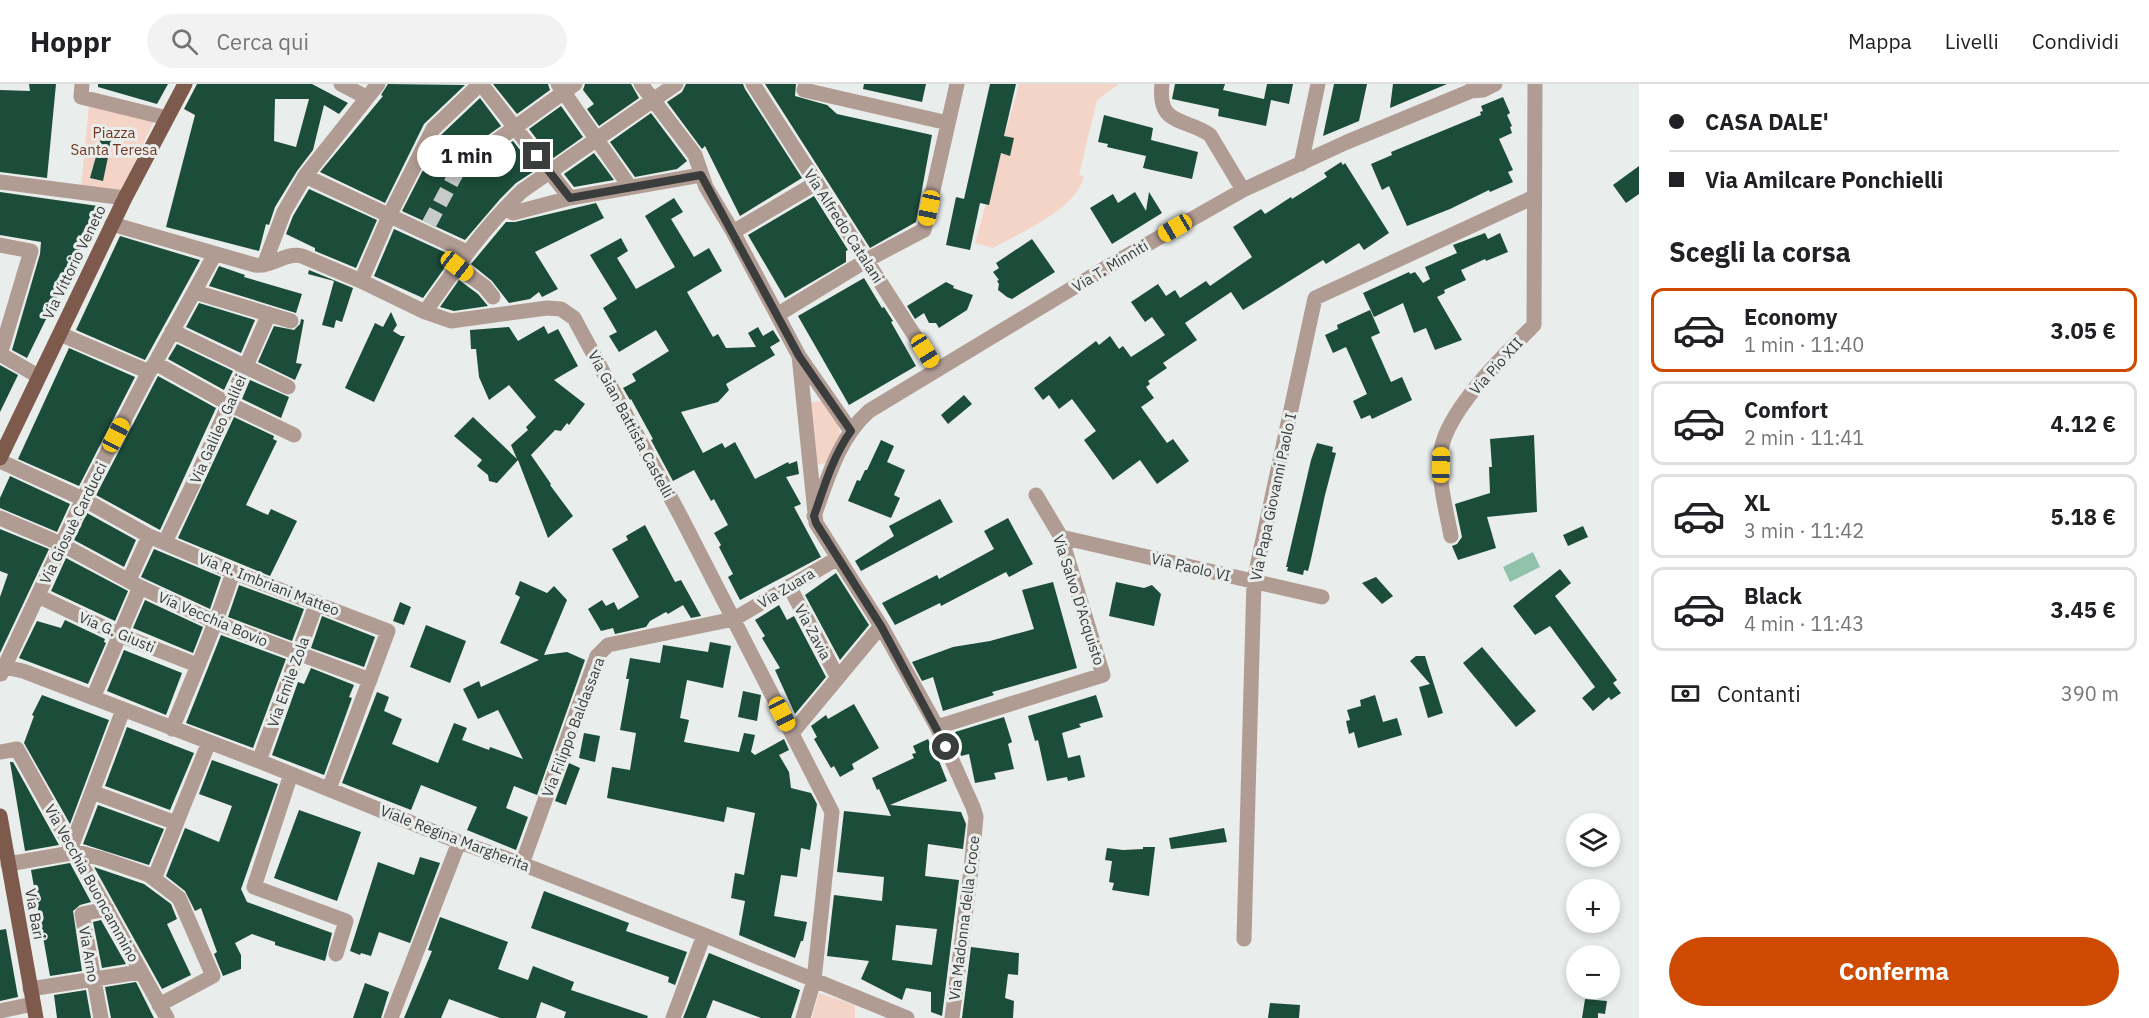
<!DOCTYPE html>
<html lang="it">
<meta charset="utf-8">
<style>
:root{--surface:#fff;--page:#f2f2f2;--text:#202124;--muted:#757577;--line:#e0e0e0;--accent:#ce4a00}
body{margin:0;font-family:"IBM Plex Sans",sans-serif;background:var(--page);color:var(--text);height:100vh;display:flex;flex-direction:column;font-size:22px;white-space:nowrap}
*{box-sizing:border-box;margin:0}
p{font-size:20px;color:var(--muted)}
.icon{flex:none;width:33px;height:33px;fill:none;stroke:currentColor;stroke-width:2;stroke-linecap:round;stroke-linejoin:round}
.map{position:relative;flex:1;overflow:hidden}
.panel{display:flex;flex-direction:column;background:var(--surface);width:510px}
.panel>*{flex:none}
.banner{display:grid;align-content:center;height:132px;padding:0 30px;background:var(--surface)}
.controls{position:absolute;left:1566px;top:729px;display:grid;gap:12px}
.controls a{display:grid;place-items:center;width:54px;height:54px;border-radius:50%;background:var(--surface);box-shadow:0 3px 9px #0003;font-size:30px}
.end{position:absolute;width:27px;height:27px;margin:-14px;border:8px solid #3b3d3c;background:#fff;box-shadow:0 0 0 3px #fff}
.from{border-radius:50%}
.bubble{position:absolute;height:42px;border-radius:21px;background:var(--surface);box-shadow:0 3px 9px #0003;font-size:20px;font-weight:700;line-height:42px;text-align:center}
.car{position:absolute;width:18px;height:36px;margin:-18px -9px;border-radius:8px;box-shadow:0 0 4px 2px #0007;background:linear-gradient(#f5c518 24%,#345 0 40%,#f5c518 0 76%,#345 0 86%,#f5c518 0)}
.banner b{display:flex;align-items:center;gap:21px;height:57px;font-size:22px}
.banner b+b{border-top:2px solid var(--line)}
.banner i{width:15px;height:15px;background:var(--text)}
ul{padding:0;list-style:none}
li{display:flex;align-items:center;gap:18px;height:84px;margin:0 12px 9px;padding:0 18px;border:3px solid var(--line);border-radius:12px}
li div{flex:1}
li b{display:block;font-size:22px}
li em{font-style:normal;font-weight:700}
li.current{border-color:var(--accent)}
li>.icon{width:54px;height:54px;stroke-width:1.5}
h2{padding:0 30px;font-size:27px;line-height:72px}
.pay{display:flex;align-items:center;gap:15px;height:66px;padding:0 30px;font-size:22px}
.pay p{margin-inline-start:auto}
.primary-button{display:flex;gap:12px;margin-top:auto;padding:12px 30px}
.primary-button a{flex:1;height:69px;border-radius:36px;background:var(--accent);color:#fff;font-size:24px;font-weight:700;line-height:69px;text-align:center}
header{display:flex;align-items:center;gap:36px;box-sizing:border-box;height:84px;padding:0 30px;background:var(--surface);border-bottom:2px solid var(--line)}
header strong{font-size:28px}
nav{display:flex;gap:33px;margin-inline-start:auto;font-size:21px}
.search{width:420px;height:54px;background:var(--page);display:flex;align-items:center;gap:15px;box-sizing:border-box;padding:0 21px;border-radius:33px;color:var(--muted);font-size:22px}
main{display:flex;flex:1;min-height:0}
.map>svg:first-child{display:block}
</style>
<header>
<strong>Hoppr</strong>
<div class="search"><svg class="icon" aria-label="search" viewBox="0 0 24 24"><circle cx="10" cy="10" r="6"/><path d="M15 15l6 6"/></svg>Cerca qui</div>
<nav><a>Mappa</a><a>Livelli</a><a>Condividi</a></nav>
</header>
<main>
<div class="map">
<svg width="1639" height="934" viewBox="0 0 1639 934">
<rect width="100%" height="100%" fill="#e9edeb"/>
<path fill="#f5d4c8" d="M1019,0H1119L1097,16L1079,91L1084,92C1076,126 1021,148 993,164L975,159Z
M89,21L154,37L121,107L81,103Z
M824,317C843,347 845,345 828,378L817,381L811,318Z
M819,909L855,921V934H812Z"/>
<path fill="#90c2ac" d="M1533,468L1540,483L1510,498L1503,483Z"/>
<path fill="#1c4c3a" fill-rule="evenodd" d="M29,0H56L47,94L0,88V6L30,7Z
M98,0H168L157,20L98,3Z
M197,0H312L348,19L339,30L324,21L313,66L297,87L275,123L269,141L266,140L259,167L166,143L195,31L184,25ZM275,15H309L296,63L274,57Z
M388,0L465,1L424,40L385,119L320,88L383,12L381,11Z
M493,0H548L550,6L517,30Z
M585,0H631L639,14L599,42L587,25L594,20L583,6Z
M686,0H743L745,5L802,94L740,132L705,62L702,65L667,18L682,8Z
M765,0H796L795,12L827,21L837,30L932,51L916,138L870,164Z
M864,0H926L922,18L863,5Z
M990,0H1016L1004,52L1014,54L1010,72L1001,69L989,121L980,119L970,166L946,161L956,113L964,115Z
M1175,0H1225L1223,6L1264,15L1267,0H1293L1289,20L1271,16L1266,42L1218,32L1219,25L1172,15Z
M1334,0H1367L1359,37L1323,52Z
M1393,0H1447L1390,24Z
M1503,13L1510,29L1507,31L1512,42L1510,43L1512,49L1499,55L1513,86L1508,88L1513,98L1490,108L1489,106L1450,125L1407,142L1389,102L1382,106L1371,80L1392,71L1391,68L1481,31L1480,28L1483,27L1481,22Z
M480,14L501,42L453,76L449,84L452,90L456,93L464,92L513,57L536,86L516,99L501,114L465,156L402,127L441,51Z
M561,22L583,53L552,75L529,45Z
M651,29L687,77L677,85L635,93L610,58Z
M1104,31L1153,44L1151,56L1198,68L1192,95L1143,84L1146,72L1107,63L1108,60L1098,58Z
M102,51L112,54L103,97L90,94Z
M594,69L614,96L574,103L564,90Z
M1341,78L1343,81L1345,79L1389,149L1364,166L1359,159L1326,180L1323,176L1243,226L1231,208L1185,239L1197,256L1163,279L1167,284L1148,297L1150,300L1146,303L1154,314L1141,323L1167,359L1173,355L1189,377L1157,400L1140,376L1113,396L1084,356L1096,347L1072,315L1059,325L1049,311L1043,316L1034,304L1096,257L1099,261L1110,252L1119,265L1123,262L1131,273L1165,251L1152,233L1145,238L1131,218L1158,200L1166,212L1175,206L1180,214L1206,197L1210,202L1252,173L1233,143L1261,125L1265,130L1291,113L1292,115L1327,93L1324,89Z
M1639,82V110L1626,119L1613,101Z
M309,105L377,136L356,184L315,167V164L286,150L293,132Z
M0,108L98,122L94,137L27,274L12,266L40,170L41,158L0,151Z
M1135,108L1146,127L1149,108L1162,129L1112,160L1090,124L1113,110L1118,119Z
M814,112L848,166L846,167V178L785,214L748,151Z
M674,114L683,128L671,135L694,173L709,164L722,187L687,208L713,253L718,250L726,264L756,263L748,249L758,243L763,252L773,246L780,257L770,263L775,271L726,300L729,306L718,318L681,328L703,369L722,359L725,364L735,358L755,395L788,378L789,380L797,377L799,390L786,393L801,420L794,423L821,473L740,516L728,493L733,490L719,463L721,461L714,449L728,441L714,415L711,417L694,386L673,397L651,356L653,355L631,315L630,316L623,304L636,297L632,290L669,267L656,246L619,268L609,252L617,248L603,224L617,215L590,171L621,154L628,167L617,174L636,205L675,183L645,132Z
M596,119L604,134L535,168L558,205L542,213L539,208L530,215L509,219L492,197L471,180L506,138H515Z
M394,145L453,172L423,214L374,192Z
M1485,149L1488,155L1500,149L1508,168L1486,177L1485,175L1461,186L1466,196L1444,206L1445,209L1437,213L1462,256L1435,266L1426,244L1414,249L1403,219L1374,233L1363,209L1409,188L1410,190L1415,188L1423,199L1430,195L1425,183L1457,169L1453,161Z
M120,152L200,176L145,276L76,246Z
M1032,155L1055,188L1012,215L1007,213L998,206L999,200L997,197L999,196L993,188L999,184L996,179Z
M219,182L245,191L244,193L302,210L296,229L209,202Z
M309,186L353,204L342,238L336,236L334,244L322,241L334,197L308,190Z
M864,194L882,224L884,223L893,237L891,238L916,282L849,321L798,232Z
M459,196L478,210L488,222L454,227L440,223Z
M946,198L954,202L953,204L973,211L967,226L939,244L936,239H929L924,229L915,235L907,222Z
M199,219L255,236L241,269L186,243Z
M1370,226L1380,249L1371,253L1391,298L1402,293L1412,316L1372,335L1370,331L1361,335L1353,317L1367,310L1346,263L1333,269L1325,251L1338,245L1337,241Z
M391,228L397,241L393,247L401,252H405L374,318L345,304L375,239L383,243Z
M301,235L304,236L296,279L302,280L295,296L258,278L274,242L294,246L300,240Z
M544,242L548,250L558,245L578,282L554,296L585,320L569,341L567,339L561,347L555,346L531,371L551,400L550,401L573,432L548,454L518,376L497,399L489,397L488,391L477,382L482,376L454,352L473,333L517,375L511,361L528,346L526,343L536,333L509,301L489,316L479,293L476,265H471L470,246L509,243L518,257Z
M177,260L233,287L224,306L168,275Z
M69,264L135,293L79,402L18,375Z
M0,281L18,291L0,328Z
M158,292L216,324L160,446L96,411Z
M250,296L289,313L281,334L242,315Z
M964,311L972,320L948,340L941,331Z
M234,333L274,352L273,355L277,357L246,421L268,431L271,425L297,437L270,492L178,454Z
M1534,351L1537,428L1487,433L1496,464L1458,476L1452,462L1457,460L1462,453L1455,420L1490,409L1489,383H1492L1490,355Z
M881,356L894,362L887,378L905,386L894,411L900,414L891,434L848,417L857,396L860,397L865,386H867Z
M1317,359L1333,363L1332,368L1336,369L1325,411L1311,475L1308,487L1304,486L1303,491L1287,487L1288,483H1286L1311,376Z
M10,392L70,420L57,448L0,424V414Z
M940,415L953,438L861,487L855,477L894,452L889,442Z
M87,429L136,456L124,483L74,456Z
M1008,434L1033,480L1009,493L1006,488L941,522L940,519L895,541L882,519L937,491L939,495L994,465L984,447Z
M645,441L675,498L681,496L701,532L691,534L683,521L668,530L666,528L650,537L646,543L615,550L613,544L601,547L588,525L602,516L606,522L614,518L618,526L639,513L612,465L628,456L626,452Z
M1583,442L1588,453L1568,462L1563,451Z
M0,445L49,465L0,569V513L8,490L0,487Z
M154,465L221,493L210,525L141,493Z
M66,474L128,507L115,537L51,507Z
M1560,485L1571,499L1555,512L1617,596L1613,599L1621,609L1611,616L1609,613L1593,627L1582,614L1595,603L1550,542L1535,551L1513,522Z
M836,489L869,541L840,576L805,511Z
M1376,493L1393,512L1382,520L1362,499Z
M520,497L547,509L554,502L567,516L544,571L567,568L585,576L537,711L514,702L506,724L528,733L516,766L467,746L477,723L421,701L411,726L342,699L377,608L389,613L384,627L402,635L392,660L438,679L454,639L467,644L462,656L489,666L490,663L523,675L498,626L478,635L463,605L479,597L481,603L539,576L500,559L520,513L515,510Z
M1053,498L1077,584L992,608L994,611L943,627L933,593L922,597L912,578L953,563L990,557L1034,545L1022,506Z
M1116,498L1144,504L1152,501L1161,510L1154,542L1109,532Z
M239,501L304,525L292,557L228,533Z
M145,516L203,543L193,569L133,544Z
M400,518L411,523L404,541L393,537Z
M779,521L787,536L794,532L826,593L795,630L775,586L780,584L762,554L765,552L755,536Z
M322,532L375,553L364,583L311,564Z
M65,536L105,555L104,558L106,559L88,600L19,574L37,537L61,544Z
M426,541L466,557L450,599L410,583Z
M221,551L286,575L253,664L186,639Z
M710,558L731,562L723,604L687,596L680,634L689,636L684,658L739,668L744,649L755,651L751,668L755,671L784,655L789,666L779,671L789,688L791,704L811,709L817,720L810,766L801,764L797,793L781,791L774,832L807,838L803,857H801L795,874L739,851L745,817L731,814L735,789L744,791L755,729L727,723L724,738L607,714L612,683L630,686L636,649L620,646L629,595H626L630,574L660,579L663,561L708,568Z
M1482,563L1536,627L1516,643L1463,579Z
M124,566L182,589L166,631L107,607Z
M1416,572H1425L1443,629L1428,634L1419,603L1430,600L1410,577Z
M311,584L354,601L349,613L352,614L324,691L272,671L298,598L304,600Z
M743,607L761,611L757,637L738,633Z
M42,611L109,636L70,740L24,659L34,632L32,631Z
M1096,611L1103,633L1079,640L1081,643L1062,649L1068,674L1080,671L1085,693L1068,697L1067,693L1047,697L1038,656L1035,657L1028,632Z
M1375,611L1383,638L1397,634L1402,651L1358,664L1354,648L1349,650L1346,637L1350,636L1347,626L1361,622L1360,616Z
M854,620L879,664L852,680L854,685L840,693L834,682L831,684L814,655L817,653L811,642L826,631L828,635Z
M1004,633L1012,658L1008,660L1014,685L994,689L996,695L975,699L969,670L961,672L955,648Z
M127,643L194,669L170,726L105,702Z
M584,649L600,652L595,678L579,674Z
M928,655L933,667H935L947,697L890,721L961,728L966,740L963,765L928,760L925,792L959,796L942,932L931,928V908L906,904L902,916L861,895L869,877L827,872L834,811L882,817L884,793L837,788L844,727L891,732L879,705L877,706L872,694L914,674L912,670L916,669L913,662ZM896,841L937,845L932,881L892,876Z
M212,676L278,700L241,805L247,818L332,849L325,877L275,861V858L252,850L235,859L241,871V885L223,892L214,870L217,868L201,824L195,827L185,807L166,792L185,744L219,758L232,722L199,710Z
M10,678H13L59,761L25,767Z
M569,679L580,684L566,721L555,717Z
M98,721L164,745L149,781L83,760Z
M299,726L361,748L337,817L274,794Z
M1224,744L1227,758L1171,765L1169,754Z
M1143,763H1155L1149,812L1112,806L1114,799L1109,798L1112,777L1105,776L1107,764L1123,766L1143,765Z
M420,773L440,779L410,859L379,848L371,872L361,869L360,871L350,867L378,778L414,791Z
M70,779L91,818L80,821L73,827L82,887L50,892L31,786Z
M94,783L144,800L171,820L177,835L167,840L191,891L162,905Z
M544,807L629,839L626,847L687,868L675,901L668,898L669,893L531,844Z
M440,833L508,858L498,885L528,896L533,882L574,898L571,906L648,932L647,934H564L566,928L541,918L536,934H500L449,915L441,934H404L432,867L428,866Z
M101,836L126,880L102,884L93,838Z
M6,845L18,913L0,917V846Z
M971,863L1019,869L1018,891L1008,890L1005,914L1014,917L1013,934H962Z
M709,869L800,906L791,934H761L713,916L706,934H683Z
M136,898L154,934H111L105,903Z
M365,899L389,908L381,934H353Z
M86,906L91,934H57L54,911Z
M1585,915L1607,917L1605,930L1598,929V934H1582Z
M1270,919L1300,921L1299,934H1268Z"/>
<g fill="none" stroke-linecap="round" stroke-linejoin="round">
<path stroke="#c6cac8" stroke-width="15" stroke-dasharray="15 8" stroke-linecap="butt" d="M429,140L459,84"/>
<path stroke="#b19c94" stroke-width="15" d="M82,0L81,13L167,34
M341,0L366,13
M481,0L570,114
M558,0L630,103
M641,0L695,71L706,103L733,148L799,272L851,347
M753,0L936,285
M806,0L804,6L948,39
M1162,0C1157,43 1185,33 1210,51L1243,106
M1474,0L1471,7L1483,6L1495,0
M1301,80L1318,0
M459,84L575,0
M305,92L467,168
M0,98L125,114
M505,124L513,129L570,114L701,91
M112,140L255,181C272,183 285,168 302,172L361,197L425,228L451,237L547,224L561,225L574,234L681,433L832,728L814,896L803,934
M733,148L816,99
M0,161L31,167L2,264
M264,181L284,128L305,92L378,0
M457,182L485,203L493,213
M361,197L389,132L433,45L480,0
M195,208L291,237
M425,228C455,185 484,143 522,107L676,0
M777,231L867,176L924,146L957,0
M172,247L288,303
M60,250L149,288
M0,270L38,292
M799,272L816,439L881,542L937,643L973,723L976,733L971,786L952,934
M155,279L227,319L294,351
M0,377L83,415L149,452L233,488L388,547L329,705
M814,432C828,394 838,355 869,327L1109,182L1243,106L1347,58L1471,7
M0,434L61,460L140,503L217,539L370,596
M1451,452C1446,425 1437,394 1441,366C1448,325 1505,270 1534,241L1535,0
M1061,453L1322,513
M165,458L197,392L269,230
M129,496L149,452
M789,502L838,594
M38,512L120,551L197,581
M0,582L23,587L259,677L459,758L522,780L704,851L907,934
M1,590L83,415L149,288L155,279L215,170
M93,614L140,503
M937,643L1103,591L1061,453L1036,411
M172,645C193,592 216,542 233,488
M792,649L881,542
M0,668L17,665L167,934
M259,677L317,518
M291,690L254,803L346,837L336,870
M92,708L176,739
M72,761L123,626
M8,780L77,768L103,775L149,791L179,814L213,892L159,921
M522,780L597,572L608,561L734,535L838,474
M154,795L209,658
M1244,855L1254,497L1315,214L1534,113
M30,905L140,888
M0,927L33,920
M101,934L82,830L107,825
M391,934L459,758
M673,934L704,851"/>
<path stroke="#7e5a4c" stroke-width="15" d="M0,374L125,114L185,0
M0,732L36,934"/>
</g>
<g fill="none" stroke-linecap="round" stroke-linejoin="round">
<path stroke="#3b3d3c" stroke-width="8" d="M537,72L570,114L701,91L799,272L851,347C833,372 824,403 814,432L816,439L881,542L946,663"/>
</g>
<g text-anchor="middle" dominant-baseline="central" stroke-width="6" stroke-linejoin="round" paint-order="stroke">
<g font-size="15" fill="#763a23" stroke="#e9edeb">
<text x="114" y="48">Piazza<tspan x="114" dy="17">Santa Teresa</tspan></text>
</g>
<g font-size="15" fill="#3b3d3c" stroke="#e9edeb">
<text transform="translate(844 142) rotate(57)">Via Alfredo Catalani</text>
<text transform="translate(74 178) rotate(-64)">Via Vittorio Veneto</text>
<text transform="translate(1110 182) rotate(-31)">Via T. Minniti</text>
<text transform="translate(1496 282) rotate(-48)">Via Pio XII</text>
<text transform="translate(631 340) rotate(62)">Via Gian Battista Castelli</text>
<text transform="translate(218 345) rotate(-66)">Via Galileo Galilei</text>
<text transform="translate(1273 413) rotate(-78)">Via Papa Giovanni Paolo I</text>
<text transform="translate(73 439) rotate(-64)">Via Giosuè Carducci</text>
<text transform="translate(1191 483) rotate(13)">Via Paolo VI</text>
<text transform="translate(269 500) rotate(21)">Via R. Imbriani Matteo</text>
<text transform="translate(786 504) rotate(-31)">Via Zuara</text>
<text transform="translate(1079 516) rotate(72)">Via Salvo D'Acquisto</text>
<text transform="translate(213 535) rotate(23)">Via Vecchia Bovio</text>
<text transform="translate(117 548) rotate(23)">Via G. Giusti</text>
<text transform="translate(813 548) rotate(62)">Via Zavia</text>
<text transform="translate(288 598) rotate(-70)">Via Emile Zola</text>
<text transform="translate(573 643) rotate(-69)">Via Filippo Baldassara</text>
<text transform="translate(455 754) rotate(21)">Viale Regina Margherita</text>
<text transform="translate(92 799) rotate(61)">Via Vecchia Buoncammino</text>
<text transform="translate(35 830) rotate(80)">Via Bari</text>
<text transform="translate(964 834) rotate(-83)">Via Madonna della Croce</text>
<text transform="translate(89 870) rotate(80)">Via Arno</text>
</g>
</g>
</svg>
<div class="controls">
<a><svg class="icon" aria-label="layers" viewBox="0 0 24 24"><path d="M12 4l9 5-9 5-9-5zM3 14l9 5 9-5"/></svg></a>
<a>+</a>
<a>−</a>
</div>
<i class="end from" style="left:946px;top:663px"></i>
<i class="end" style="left:537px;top:72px"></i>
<div class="bubble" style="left:417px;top:51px;width:99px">1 min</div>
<i class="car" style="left:929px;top:124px;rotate:192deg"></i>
<i class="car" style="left:1175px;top:144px;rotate:240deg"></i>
<i class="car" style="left:457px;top:182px;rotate:128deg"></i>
<i class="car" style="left:925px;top:267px;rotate:148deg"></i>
<i class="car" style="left:116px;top:351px;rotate:28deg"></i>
<i class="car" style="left:1441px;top:381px;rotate:1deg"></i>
<i class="car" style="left:782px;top:630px;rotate:153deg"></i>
</div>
<section class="panel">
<div class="banner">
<b><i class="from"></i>CASA DALE'</b>
<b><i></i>Via Amilcare Ponchielli</b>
</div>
<h2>Scegli la corsa</h2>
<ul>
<li class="current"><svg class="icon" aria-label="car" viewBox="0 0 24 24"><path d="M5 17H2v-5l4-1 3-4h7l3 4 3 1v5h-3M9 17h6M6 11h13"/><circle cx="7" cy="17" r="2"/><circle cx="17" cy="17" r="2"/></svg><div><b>Economy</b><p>1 min · 11:40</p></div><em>3.05 €</em></li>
<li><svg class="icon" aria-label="car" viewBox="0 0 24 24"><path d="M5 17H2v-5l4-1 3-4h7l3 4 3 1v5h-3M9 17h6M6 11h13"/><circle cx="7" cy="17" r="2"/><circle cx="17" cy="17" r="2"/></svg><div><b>Comfort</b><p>2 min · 11:41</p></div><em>4.12 €</em></li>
<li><svg class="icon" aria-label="car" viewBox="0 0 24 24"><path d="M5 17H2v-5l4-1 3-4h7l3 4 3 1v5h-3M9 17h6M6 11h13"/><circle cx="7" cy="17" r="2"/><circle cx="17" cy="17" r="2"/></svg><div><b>XL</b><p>3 min · 11:42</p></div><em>5.18 €</em></li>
<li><svg class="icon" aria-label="car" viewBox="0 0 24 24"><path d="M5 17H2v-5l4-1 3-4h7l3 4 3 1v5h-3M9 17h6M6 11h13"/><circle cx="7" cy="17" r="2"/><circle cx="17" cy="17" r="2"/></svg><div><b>Black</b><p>4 min · 11:43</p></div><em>3.45 €</em></li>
</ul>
<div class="pay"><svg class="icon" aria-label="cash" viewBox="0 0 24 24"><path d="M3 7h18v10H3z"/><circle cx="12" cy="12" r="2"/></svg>Contanti<p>390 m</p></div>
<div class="primary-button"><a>Conferma</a></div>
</section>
</main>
